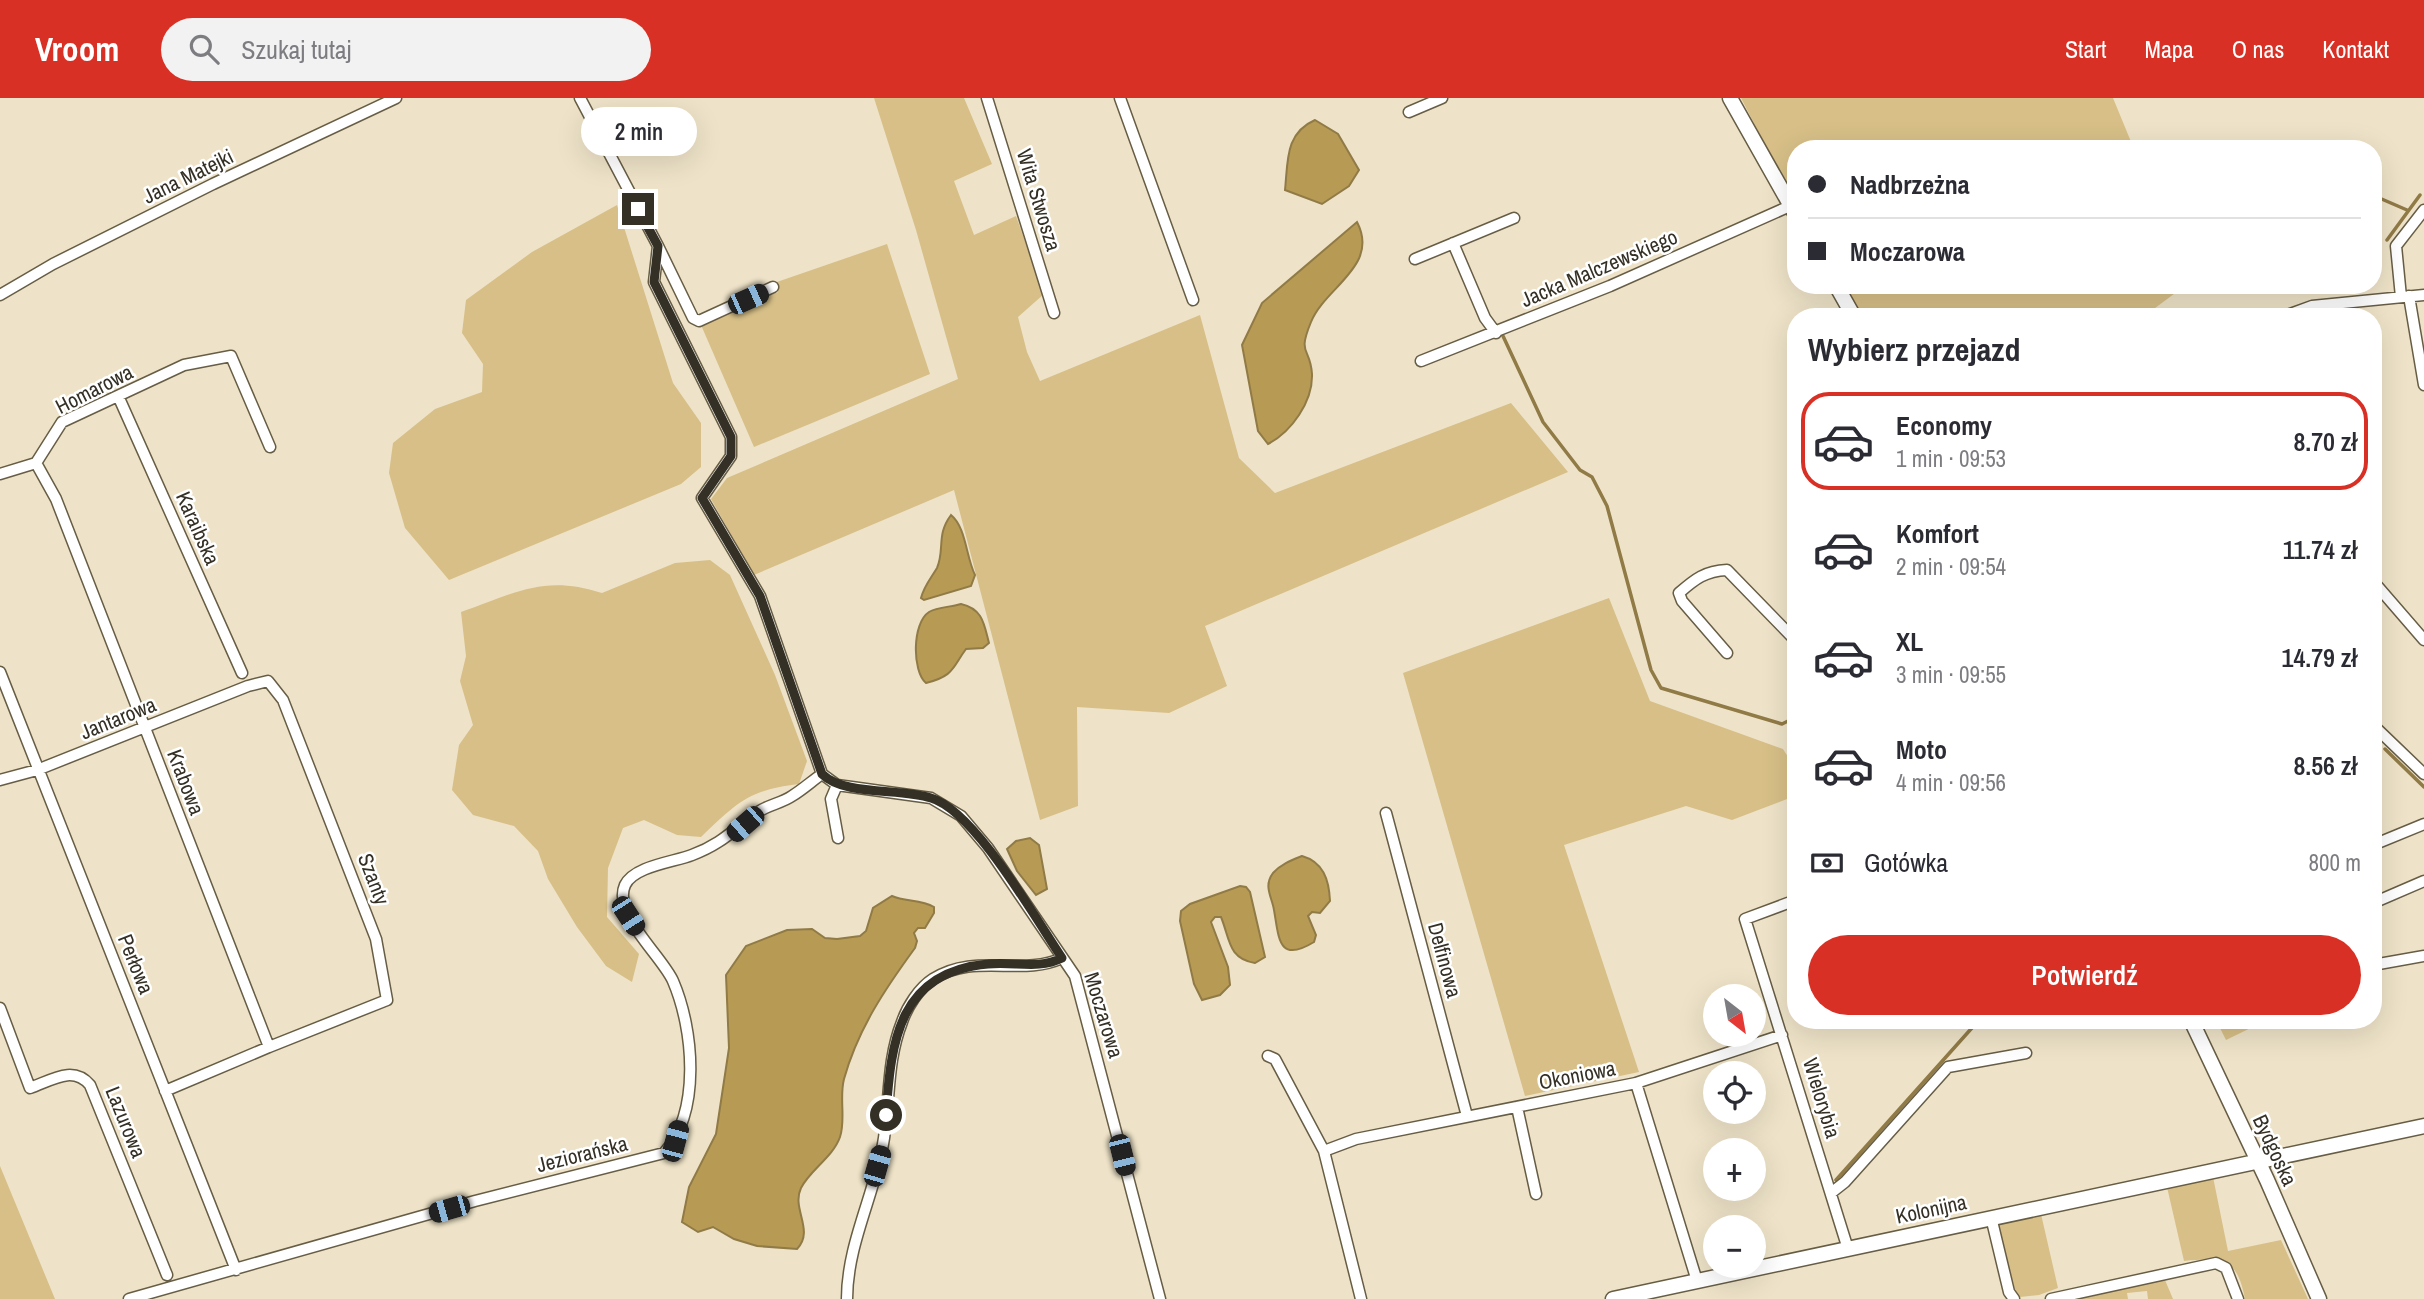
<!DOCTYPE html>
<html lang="pl">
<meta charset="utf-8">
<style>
:root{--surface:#fff;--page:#f2f2f3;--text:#2b2b33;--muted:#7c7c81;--line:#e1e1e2;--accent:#d93025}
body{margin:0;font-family:"Archivo Narrow",sans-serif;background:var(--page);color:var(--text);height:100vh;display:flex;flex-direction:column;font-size:26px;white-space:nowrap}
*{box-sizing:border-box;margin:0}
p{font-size:23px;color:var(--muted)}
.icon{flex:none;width:38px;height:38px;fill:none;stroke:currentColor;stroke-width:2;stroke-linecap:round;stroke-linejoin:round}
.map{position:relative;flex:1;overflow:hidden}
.details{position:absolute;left:1787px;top:210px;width:595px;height:721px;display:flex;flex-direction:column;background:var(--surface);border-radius:28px;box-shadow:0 7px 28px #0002}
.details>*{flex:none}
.guide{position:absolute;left:1787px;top:42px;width:595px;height:154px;border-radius:28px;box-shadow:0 7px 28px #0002;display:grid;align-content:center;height:154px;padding:0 21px;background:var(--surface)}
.needle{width:46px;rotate:149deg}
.buttons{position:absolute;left:1703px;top:886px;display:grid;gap:14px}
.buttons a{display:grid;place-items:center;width:63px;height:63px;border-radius:50%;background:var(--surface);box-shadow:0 7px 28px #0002;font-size:35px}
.end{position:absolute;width:32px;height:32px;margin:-16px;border:9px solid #343025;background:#fff;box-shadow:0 0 0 4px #fff}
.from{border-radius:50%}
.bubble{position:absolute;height:49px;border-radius:24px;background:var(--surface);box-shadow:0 7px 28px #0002;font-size:23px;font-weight:600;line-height:49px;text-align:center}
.car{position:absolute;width:21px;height:42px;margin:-21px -10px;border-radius:9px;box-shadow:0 0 5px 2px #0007;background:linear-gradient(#222 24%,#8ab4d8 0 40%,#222 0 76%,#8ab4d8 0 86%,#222 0)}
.guide b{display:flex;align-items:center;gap:24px;height:66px;font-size:26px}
.guide b+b{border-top:2px solid var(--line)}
.guide i{width:18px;height:18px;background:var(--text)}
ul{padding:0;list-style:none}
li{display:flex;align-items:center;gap:21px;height:98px;margin:0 14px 10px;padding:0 7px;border:4px solid transparent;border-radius:28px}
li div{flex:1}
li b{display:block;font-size:26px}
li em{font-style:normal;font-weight:600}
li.on{border-color:var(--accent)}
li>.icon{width:63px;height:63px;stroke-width:1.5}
h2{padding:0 21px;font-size:32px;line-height:84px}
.pay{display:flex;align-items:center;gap:18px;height:77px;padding:0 21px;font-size:26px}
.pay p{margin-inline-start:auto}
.cta{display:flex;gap:14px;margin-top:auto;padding:14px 21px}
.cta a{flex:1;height:80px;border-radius:42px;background:var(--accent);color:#fff;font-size:28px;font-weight:600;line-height:80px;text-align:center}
header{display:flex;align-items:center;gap:42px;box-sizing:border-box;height:98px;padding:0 35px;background:var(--accent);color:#fff}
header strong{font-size:33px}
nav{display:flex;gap:38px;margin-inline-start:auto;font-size:24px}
.search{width:490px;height:63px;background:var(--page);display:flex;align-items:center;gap:18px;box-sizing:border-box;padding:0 24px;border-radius:38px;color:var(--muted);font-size:26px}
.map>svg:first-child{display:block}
</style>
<header>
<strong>Vroom</strong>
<div class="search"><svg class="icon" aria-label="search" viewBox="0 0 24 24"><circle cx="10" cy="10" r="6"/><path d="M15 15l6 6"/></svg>Szukaj tutaj</div>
<nav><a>Start</a><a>Mapa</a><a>O nas</a><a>Kontakt</a></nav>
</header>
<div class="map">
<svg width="2424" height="1201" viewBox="0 0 2424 1201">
<rect width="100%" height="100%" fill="#eee3c8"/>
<path fill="#d7bf87" d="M874,0H964L992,66L954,83L974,137L1016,118L1044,196L1018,219L1027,254L1040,283L1200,217L1239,360L1275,395L1511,305L1568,374L1205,528L1227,588L1169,615L1077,609L1078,708L1040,722L954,392L754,477L711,401L727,380L958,281L916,132Z
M1741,0H2113L2134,51H1796L1795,105Z
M617,107L673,285L701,325V369L681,386L449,482L405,430L389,375L393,345L435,311L482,294L483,266L462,235L466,202L532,154Z
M887,146L930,276L754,349L701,227L778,194L774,185Z
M1839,187H2186L2143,219H1855Z
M710,462L730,477L775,577L807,663L799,686C748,692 737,705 701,739L677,737L644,722L623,730L608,770L607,819L639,856L632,884L606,868L577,829L548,781L538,753L514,728L473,717L452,692L459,647L473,627L460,583L466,558L461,514C515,495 544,476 602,495L675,465Z
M1609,500L1650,603L1783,651L1795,670V698L1732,722L1686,708L1564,747L1639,974L1525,998L1403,575Z
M2216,922H2267L2226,942Z
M0,1068L55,1201H0Z
M2213,1079L2228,1153L2281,1142L2308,1201H2245C2237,1158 2221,1160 2184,1163L2167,1089Z
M2041,1116L2058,1190L2039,1197L2020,1199L2015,1192L1998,1127Z
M2165,1182L2173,1201H2148L2147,1193L2127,1195L2128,1201H2075Z"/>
<path fill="#b79a54" stroke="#907a46" stroke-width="2" d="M1315,22L1338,36L1359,72L1349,88L1322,106L1285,92C1288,63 1285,35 1315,22Z
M1357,124C1380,168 1325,189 1311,224C1297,258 1310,248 1312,276C1313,304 1291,334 1268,346L1258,333L1242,247L1262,205Z
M951,417C966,429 966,459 975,477L971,488L924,502L921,500C924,488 931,480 937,470C945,451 936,437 951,417Z
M961,506C983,511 984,526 989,545L983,550L966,551C952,570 954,578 926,585C912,573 912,525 929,514C937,509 952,509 961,506Z
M1030,740L1039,747L1047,791L1036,797L1017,773L1007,751L1016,743Z
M1302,758C1323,764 1329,781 1330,803L1320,815L1312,814L1308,818L1316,837L1314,844C1278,866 1279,840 1274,812C1272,799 1263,788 1273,775C1281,766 1292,762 1302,758Z
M1240,788L1246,789L1250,794L1265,859L1255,865C1228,861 1230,841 1221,819H1215L1211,824L1228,869L1230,887L1220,897L1202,902L1194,886L1180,823L1181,813L1190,806Z
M892,798C905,804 921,801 934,809V815L925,830H918L914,835L917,843L915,850C885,891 858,931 844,981C839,1000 846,1021 840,1039C833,1059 810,1072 801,1090C791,1111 815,1132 797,1151L757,1148L734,1141L713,1129L698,1134L682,1124L689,1089L716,1036L729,950L726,877L746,848L787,832L812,831L825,840L837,841L860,838L866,833L873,810Z"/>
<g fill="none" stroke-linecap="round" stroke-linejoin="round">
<path stroke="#907a46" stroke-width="3.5" d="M2377,99L2407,112
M2387,142L2420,97
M2306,219L2308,217
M1503,238L1543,324L1580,372L1592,379L1607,408L1651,572L1661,590L1782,626L1796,619
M2373,640L2376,643
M2385,651L2424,689
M1836,1082L1979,922"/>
<defs>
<path id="street" d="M580,0L658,148L654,184L731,339V358L702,400L760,498L822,676L837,687L931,700L961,718L988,750L1075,878L1160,1201
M987,0L1054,215
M1120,0L1193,202
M1409,14L1442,0
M1453,145L1485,220L1496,235
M658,148L693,220L699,223L773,189
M1415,161L1514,120
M0,197L53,166L213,86L396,0
M2409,198L2424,287
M2401,199L2396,148L2424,112
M2282,219L2312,208L2424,197
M1421,263L1610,188L1790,108
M119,300L242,575
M36,365L62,324L184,267L231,258L270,349
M0,376L36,365L56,401L269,949L165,993
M2373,483L2424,542
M1727,555L1682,503L1679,495C1695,481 1705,473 1727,472L1796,543
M0,574L236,1172
M2373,627L2424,676
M0,682L37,672L248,588L268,583L283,602L376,841L387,902L269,949
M837,687L831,701L838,740
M1386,715L1467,1018
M2373,747L2424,726
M1796,802L1745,821L1848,1151
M2373,805L2424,783
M2373,867L2424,858
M0,910L30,990C52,982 73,967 90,987L167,1177
M1268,958L1275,961L1324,1053
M1636,985L1782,937
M1517,1009L1536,1096
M1831,1095L1845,1084L1948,969L2026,955
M1991,1119L2009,1194L2014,1201
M129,1201L475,1103L664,1055C701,1014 694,932 673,883C662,858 612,816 625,787C634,768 674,764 692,757C722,746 734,731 758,714C768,707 782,705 792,698C802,692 812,683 822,676
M847,1201C847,1145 876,1094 884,1040C890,1000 887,962 902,924C907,909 919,890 933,881C975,854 1022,879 1062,860
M1361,1201L1324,1053L1356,1041L1636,985L1697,1183
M2051,1201L2216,1165L2226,1170L2238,1201"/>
<path id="secondary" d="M1730,0L1796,117
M1836,187L1854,219
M2191,922L2267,1082L2319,1201
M1613,1201L2424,1028"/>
</defs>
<use href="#street" stroke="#675d45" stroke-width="13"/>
<use href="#secondary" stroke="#675d45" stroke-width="17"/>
<use href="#street" stroke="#fff" stroke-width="10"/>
<use href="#secondary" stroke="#fff" stroke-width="14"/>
</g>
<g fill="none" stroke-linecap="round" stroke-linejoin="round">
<path stroke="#343025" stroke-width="9" d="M638,111L658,148L654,184L731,339V358L702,400L760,498L822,676C844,698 900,690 931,700C975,713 1035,820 1062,860C1038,872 1014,863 988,866C899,874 891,942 886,1017"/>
</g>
<g text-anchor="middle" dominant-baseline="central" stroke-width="5" stroke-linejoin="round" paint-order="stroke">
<g font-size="21" fill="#343025" stroke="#fff">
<text transform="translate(188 78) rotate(-26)">Jana Matejki</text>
<text transform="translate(1039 102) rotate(73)">Wita Stwosza</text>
<text transform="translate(1599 170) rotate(-23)">Jacka Malczewskiego</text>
<text transform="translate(94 291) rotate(-27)">Homarowa</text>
<text transform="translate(198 430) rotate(66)">Karaibska</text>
<text transform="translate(118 620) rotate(-22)">Jantarowa</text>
<text transform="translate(186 684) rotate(69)">Krabowa</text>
<text transform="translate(374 781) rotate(69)">Szanty</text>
<text transform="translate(1445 862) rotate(75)">Delfinowa</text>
<text transform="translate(136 866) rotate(68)">Perłowa</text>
<text transform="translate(1104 917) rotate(73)">Moczarowa</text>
<text transform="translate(1577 977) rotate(-11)">Okoniowa</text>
<text transform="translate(1822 1000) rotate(73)">Wielorybia</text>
<text transform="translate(126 1024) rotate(68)">Lazurowa</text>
<text transform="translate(2275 1052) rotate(65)">Bydgoska</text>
<text transform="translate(582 1056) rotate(-14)">Jeziorańska</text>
<text transform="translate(1931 1111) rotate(-12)">Kolonijna</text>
</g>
</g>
</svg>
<div class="buttons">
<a><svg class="needle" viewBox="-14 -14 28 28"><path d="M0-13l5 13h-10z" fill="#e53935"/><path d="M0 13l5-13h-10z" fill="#7c7c81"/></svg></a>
<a><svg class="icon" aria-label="locate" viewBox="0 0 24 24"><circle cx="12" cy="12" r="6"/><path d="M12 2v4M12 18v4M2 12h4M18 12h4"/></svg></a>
<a>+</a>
<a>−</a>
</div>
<i class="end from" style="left:886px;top:1017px"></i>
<i class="end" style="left:638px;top:111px"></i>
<div class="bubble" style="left:581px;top:9px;width:116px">2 min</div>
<i class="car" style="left:748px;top:201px;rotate:66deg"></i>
<i class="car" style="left:745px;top:726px;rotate:229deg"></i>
<i class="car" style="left:628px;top:818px;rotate:147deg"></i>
<i class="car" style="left:675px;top:1043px;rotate:15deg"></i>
<i class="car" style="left:1122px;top:1057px;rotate:166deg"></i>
<i class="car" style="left:877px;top:1068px;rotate:16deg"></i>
<i class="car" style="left:449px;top:1111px;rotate:254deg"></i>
<div class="guide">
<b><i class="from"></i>Nadbrzeżna</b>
<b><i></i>Moczarowa</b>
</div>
<section class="details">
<h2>Wybierz przejazd</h2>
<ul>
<li class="on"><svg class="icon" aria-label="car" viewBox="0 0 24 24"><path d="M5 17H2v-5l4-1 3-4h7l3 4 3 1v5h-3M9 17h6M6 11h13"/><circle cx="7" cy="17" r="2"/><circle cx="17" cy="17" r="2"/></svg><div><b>Economy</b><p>1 min · 09:53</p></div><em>8.70 zł</em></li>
<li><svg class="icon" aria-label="car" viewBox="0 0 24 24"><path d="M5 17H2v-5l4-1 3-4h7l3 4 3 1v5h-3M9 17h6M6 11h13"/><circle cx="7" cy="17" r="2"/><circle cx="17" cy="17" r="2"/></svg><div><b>Komfort</b><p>2 min · 09:54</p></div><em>11.74 zł</em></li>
<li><svg class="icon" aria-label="car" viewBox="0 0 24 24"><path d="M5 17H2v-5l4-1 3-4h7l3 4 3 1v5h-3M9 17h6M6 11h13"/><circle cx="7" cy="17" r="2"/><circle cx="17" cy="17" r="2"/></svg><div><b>XL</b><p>3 min · 09:55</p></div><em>14.79 zł</em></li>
<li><svg class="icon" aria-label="car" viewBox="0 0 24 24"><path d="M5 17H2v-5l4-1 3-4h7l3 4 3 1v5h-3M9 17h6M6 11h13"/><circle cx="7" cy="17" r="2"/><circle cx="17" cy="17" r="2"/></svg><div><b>Moto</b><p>4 min · 09:56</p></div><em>8.56 zł</em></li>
</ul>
<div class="pay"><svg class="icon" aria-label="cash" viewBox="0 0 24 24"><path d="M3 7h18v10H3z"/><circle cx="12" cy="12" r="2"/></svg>Gotówka<p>800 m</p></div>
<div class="cta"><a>Potwierdź</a></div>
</section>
</div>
